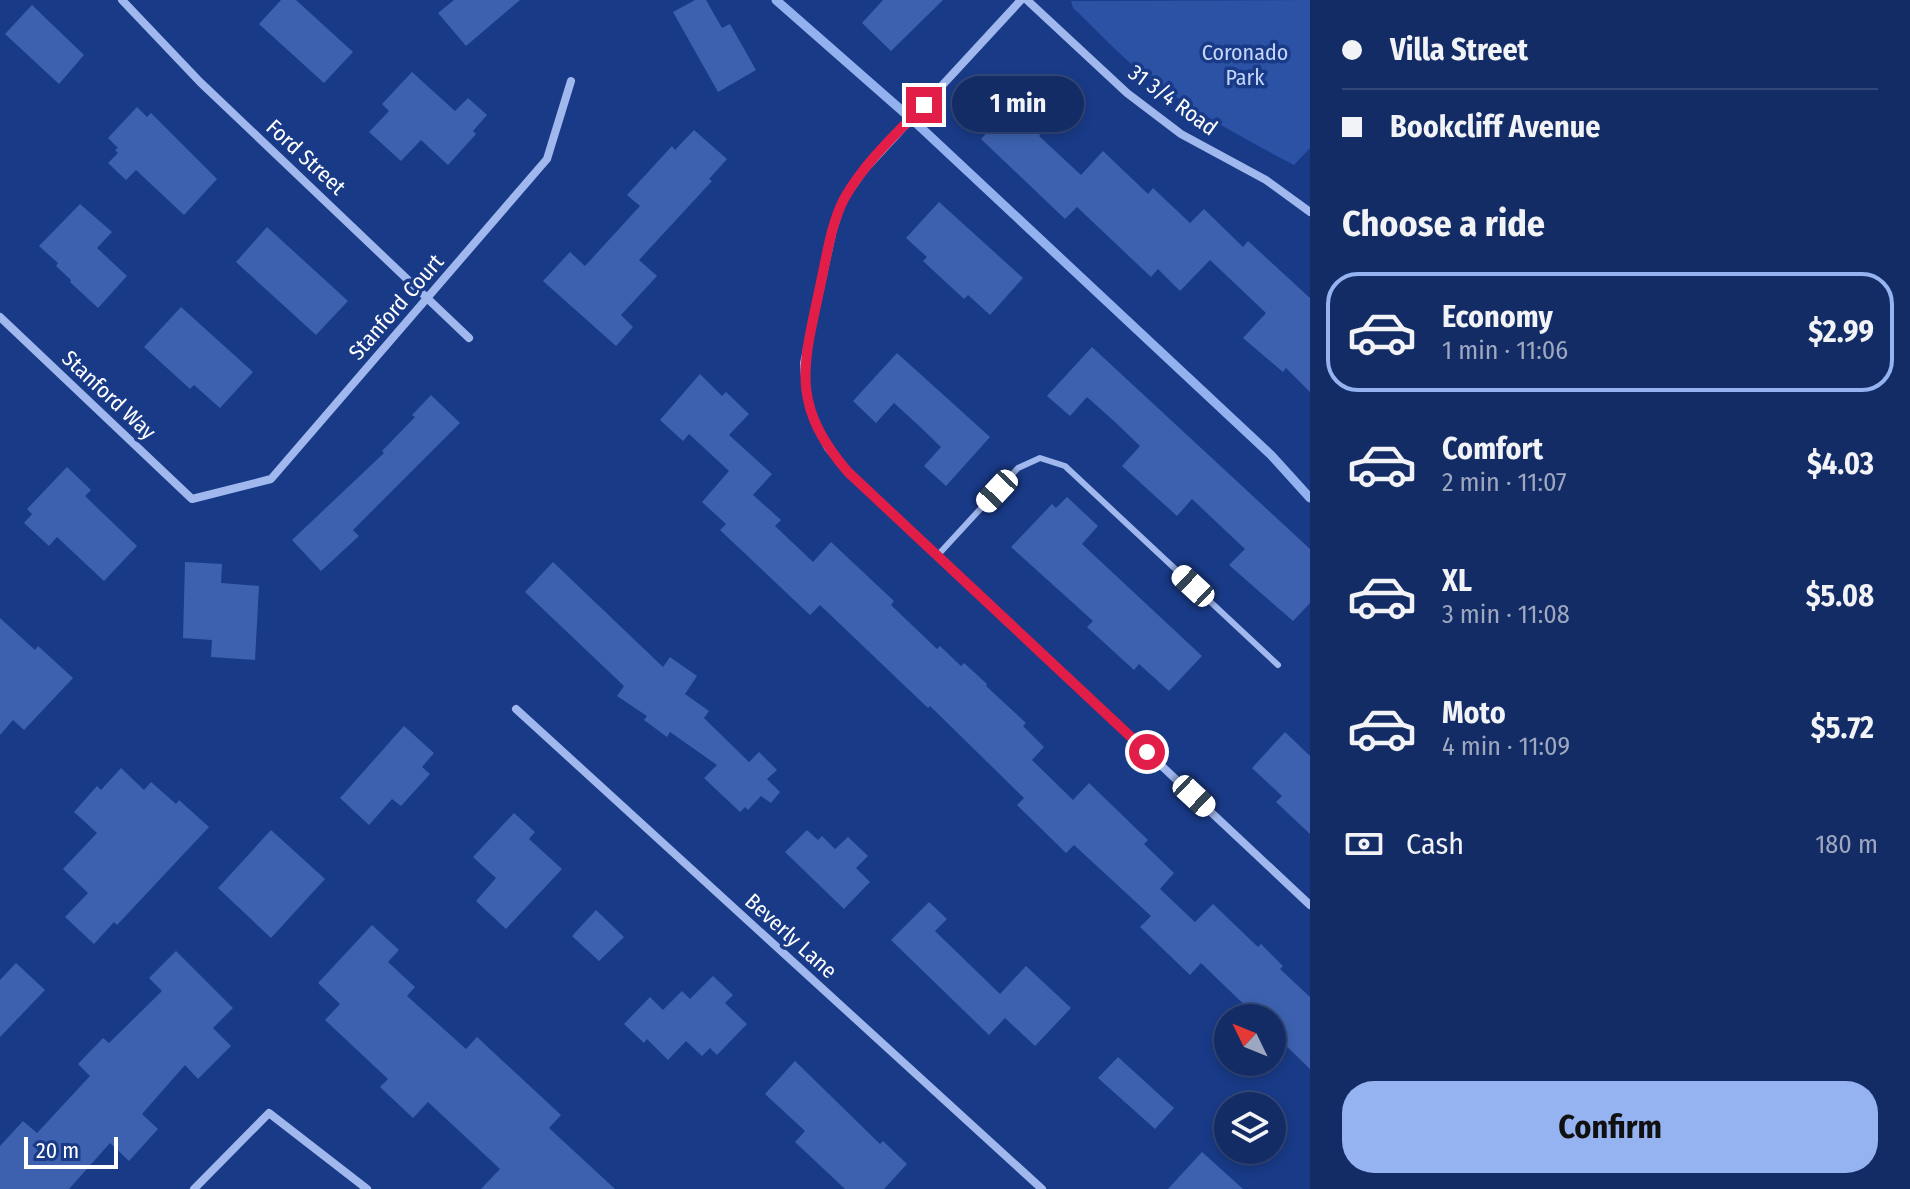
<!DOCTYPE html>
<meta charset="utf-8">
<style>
:root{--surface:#132c65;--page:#1c346b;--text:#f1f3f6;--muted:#9da7bf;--line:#324879;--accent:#95b2f1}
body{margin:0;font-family:"Fira Sans Condensed",sans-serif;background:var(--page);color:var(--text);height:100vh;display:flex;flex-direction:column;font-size:30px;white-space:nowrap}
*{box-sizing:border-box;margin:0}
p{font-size:26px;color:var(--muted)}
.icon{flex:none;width:44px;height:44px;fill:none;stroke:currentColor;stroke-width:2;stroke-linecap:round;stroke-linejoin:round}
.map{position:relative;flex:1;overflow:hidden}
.panel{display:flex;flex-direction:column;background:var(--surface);width:600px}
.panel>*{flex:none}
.top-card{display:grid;align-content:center;height:176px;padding:0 32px;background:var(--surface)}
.needle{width:52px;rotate:313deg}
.tools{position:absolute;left:1214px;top:1004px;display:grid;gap:16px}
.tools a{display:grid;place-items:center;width:72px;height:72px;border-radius:50%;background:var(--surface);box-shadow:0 4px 12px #0003,0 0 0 2px var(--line);font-size:40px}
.scale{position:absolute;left:24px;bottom:20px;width:94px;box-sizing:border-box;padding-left:8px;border:4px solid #fff;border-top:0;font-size:22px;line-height:28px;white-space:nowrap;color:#fff;-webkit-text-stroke:6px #193a87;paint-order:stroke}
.end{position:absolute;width:36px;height:36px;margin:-18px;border:10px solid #e11d48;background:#fff;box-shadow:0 0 0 4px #fff}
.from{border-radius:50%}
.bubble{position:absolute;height:56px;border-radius:28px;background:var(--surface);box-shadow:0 4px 12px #0003,0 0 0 2px var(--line);font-size:26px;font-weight:700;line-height:56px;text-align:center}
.car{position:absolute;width:24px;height:48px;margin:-24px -12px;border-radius:10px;box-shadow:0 0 6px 2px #0007;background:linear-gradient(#fff 24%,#345 0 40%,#fff 0 76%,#345 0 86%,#fff 0)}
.top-card b{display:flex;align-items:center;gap:28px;height:76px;font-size:30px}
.top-card b+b{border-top:2px solid var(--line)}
.top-card i{width:20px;height:20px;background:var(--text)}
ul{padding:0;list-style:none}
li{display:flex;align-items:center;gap:24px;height:120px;margin:0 16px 12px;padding:0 16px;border:4px solid transparent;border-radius:32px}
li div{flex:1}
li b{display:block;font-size:30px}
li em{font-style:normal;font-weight:700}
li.active{border-color:var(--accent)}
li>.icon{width:72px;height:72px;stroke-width:1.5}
h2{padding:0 32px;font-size:36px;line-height:96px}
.pay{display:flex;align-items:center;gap:20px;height:88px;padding:0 32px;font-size:30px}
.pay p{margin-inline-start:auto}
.primary-button{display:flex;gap:16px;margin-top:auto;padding:16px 32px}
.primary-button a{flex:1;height:92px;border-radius:32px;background:var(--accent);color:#111;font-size:32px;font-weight:700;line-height:92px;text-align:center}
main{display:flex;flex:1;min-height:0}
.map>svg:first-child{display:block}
</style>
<main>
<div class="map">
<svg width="1310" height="1189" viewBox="0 0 1310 1189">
<rect width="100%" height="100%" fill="#193a87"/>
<path fill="#2b52a5" d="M1310,0V148L1294,165C1241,137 1189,109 1141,72C1117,53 1096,29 1073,8L1071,1Z"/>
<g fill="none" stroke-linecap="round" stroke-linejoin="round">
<path stroke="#93b1ef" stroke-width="9" d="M776,0L916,123L1271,455L1310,498"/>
</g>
<path fill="#3d61af" d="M281,0H296L353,52L324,83L259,24Z
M454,0H520L466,46L438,13Z
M695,0H706L722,28L730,24L756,70L718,92L673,12Z
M883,0H943L891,51L862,23Z
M32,5L84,55L59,84L5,34Z
M412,72L455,111L468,98L487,115L473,131L476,134L448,165L421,140L401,161L369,132L389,111L382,104Z
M1031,85L1061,112L1039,136L1081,175L1103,151L1148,194L1153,188L1190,223L1204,209L1243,247L1248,241L1310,298V392L1286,368L1283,372L1243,338L1266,313L1210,260L1180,291L1158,269L1151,277L1077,207L1065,219L981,139Z
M137,107L147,117L151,113L217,179L184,215L136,170L126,180L108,163L118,153L115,150L118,148L108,138Z
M694,130L727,159L709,179L712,181L639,260L657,276L621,315L633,327L616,346L543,281L570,252L585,266L640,206L627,195L672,146L675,150Z
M939,202L1023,278L990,315L968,295L964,299L923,261L927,257L906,238Z
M80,204L112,232L97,248L127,276L98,308L70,282L71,280L56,266L58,263L39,246Z
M267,227L348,301L316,335L236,262Z
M181,307L253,372L220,408L194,385L190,389L144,347Z
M1092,347L1310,549V603L1293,621L1229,565L1245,549L1192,499L1177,516L1122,466L1140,446L1115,422L1087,397L1070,416L1047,396Z
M897,353L990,437L946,486L924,466L941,447L917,424L894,403L876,423L853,401Z
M700,374L722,396L726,392L749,414L729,435L772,474L753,495L781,520L775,526L813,562L831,542L894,601L891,605L937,649L940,646L961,666L964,663L987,684L986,686L1026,723L1023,726L1044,747L1032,760L1073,800L1089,783L1148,840L1144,844L1174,873L1160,889L1195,922L1213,904L1258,947L1261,944L1283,966L1280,969L1310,997V1069L1272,1032V1018H1258L1201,963L1190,975L1140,927L1151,916L1074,845L1066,853L1017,805L1024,798L930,706L928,708L820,605L810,615L720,530L726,524L702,502L729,471L689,434L683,441L660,420Z
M431,395L460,423L353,530L359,536L321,571L292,540L384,453L382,451L415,417L412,415Z
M67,467L91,490L85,496L137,546L104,581L57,537L49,546L24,523L32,514L27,509Z
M1067,497L1098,526L1082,544L1202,656L1169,691L1139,664L1134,670L1087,627L1093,621L1011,547L1052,504L1056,508Z
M185,562L222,564L221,583L259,586L255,660L211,657L212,640L183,638Z
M553,562L663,667L670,657L697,676L685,694L709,711L704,718L749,762L759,752L777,770L767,779L780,792L771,803L761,796L748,810L745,807L740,812L704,778L717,765L670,732L667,737L644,720L647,716L617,696L624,686L525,592Z
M0,618L35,650L38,646L73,678L24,730L13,720L0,735Z
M404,726L434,753L422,767L430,774L401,806L392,799L369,825L340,798Z
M1285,732L1310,756V834L1276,802L1282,796L1252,768Z
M121,768L144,790L151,782L176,804L179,800L209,827L117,925L114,922L94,944L65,917L88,893L63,869L97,833L74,812L97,786L101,790Z
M514,813L535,832L529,839L562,869L506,929L476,901L496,878L473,857Z
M271,830L325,879L271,938L218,888Z
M807,830L818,840L822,836L835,849L848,837L868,856L856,868L870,882L844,909L785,852Z
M929,902L947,919L935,931L1000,994L1026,966L1071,1008L1035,1046L1005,1018L989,1035L891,940Z
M596,910L624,937L599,961L572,936Z
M372,925L399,950L388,962L415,987L407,996L466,1049L477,1037L561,1115L549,1128L615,1189H481L500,1169L428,1102L413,1118L380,1087L388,1079L325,1020L340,1004L318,983Z
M176,951L233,1008L213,1028L231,1046L198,1079L185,1065L142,1114L158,1129L129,1161L110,1143L69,1189H0V1146L23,1121L37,1133L90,1076L78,1064L103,1038L109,1043L162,991L149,978Z
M16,963L45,990L0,1037V980Z
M713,976L733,995L725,1003L747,1024L717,1055L710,1048L702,1056L686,1041L668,1060L647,1039L644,1043L624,1024L650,997L663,1010L682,991L690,999Z
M1118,1057L1174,1108L1155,1129L1098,1078Z
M795,1061L880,1144L883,1141L907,1164L884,1189H845L795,1142L805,1131L765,1094Z
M1202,1152L1243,1189H1168Z"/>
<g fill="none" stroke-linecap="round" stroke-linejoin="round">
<path stroke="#a0b8ed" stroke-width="6" d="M937,556L1018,468L1040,458L1065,466L1278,665"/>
<path stroke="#a0b8ed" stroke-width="8" d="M122,0L200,82L469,338
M1021,0L864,170L843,200L833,229L804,363L806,391L814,421L828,448L848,472L1310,905
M1027,0L1127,93L1181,134L1266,180L1310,212
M0,317L192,499L271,479L547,159L571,81
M516,709L1042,1189
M194,1189L269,1113L367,1189"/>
</g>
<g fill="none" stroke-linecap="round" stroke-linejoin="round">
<path stroke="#e11d48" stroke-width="10" d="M924,105C896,134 864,163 844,199C831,224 827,255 821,282C804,364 788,402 848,472L1147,752"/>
</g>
<g text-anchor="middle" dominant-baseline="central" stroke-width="7" stroke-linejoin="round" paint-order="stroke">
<g font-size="22" fill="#c6d6f9" stroke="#193a87">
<text x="1245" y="52">Coronado<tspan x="1245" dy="25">Park</tspan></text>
</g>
<g font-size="22" fill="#fff" stroke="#193a87">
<text transform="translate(1173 100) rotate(36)">31 3/4 Road</text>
<text transform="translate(306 157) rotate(43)">Ford Street</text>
<text transform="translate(396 307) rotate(-49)">Stanford Court</text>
<text transform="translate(109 395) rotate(43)">Stanford Way</text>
<text transform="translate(791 936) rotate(42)">Beverly Lane</text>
</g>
</g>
</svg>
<div class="tools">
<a><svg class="needle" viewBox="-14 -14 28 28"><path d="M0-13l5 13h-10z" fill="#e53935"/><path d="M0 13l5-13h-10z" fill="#9da7bf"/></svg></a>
<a><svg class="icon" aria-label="layers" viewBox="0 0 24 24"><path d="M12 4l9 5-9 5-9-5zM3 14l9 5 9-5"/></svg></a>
</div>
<div class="scale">20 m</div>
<i class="end from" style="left:1147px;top:752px"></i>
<i class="end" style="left:924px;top:105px"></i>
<div class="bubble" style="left:952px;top:76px;width:132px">1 min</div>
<i class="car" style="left:997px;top:491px;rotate:223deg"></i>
<i class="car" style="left:1193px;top:586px;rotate:313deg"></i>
<i class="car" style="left:1194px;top:796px;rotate:133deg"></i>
</div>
<section class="panel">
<div class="top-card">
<b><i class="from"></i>Villa Street</b>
<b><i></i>Bookcliff Avenue</b>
</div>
<h2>Choose a ride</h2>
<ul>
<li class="active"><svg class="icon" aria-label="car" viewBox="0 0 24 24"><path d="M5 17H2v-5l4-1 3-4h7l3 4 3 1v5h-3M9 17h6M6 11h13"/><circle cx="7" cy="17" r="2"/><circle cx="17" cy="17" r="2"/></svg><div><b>Economy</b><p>1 min · 11:06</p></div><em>$2.99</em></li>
<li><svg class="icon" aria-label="car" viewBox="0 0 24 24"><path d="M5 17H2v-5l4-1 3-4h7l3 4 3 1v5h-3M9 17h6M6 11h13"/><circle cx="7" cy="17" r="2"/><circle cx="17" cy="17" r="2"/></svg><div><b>Comfort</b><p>2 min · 11:07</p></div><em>$4.03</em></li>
<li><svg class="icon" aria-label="car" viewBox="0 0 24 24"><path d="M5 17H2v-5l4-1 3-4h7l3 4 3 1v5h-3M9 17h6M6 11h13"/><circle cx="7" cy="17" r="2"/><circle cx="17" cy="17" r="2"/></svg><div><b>XL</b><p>3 min · 11:08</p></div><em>$5.08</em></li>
<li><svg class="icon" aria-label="car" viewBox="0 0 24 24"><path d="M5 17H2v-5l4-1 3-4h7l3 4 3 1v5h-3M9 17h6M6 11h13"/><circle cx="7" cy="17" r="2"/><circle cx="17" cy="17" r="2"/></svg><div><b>Moto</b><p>4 min · 11:09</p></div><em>$5.72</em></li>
</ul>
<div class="pay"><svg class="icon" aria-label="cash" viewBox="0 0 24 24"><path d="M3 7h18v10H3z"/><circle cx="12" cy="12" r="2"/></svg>Cash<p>180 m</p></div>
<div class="primary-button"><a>Confirm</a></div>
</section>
</main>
